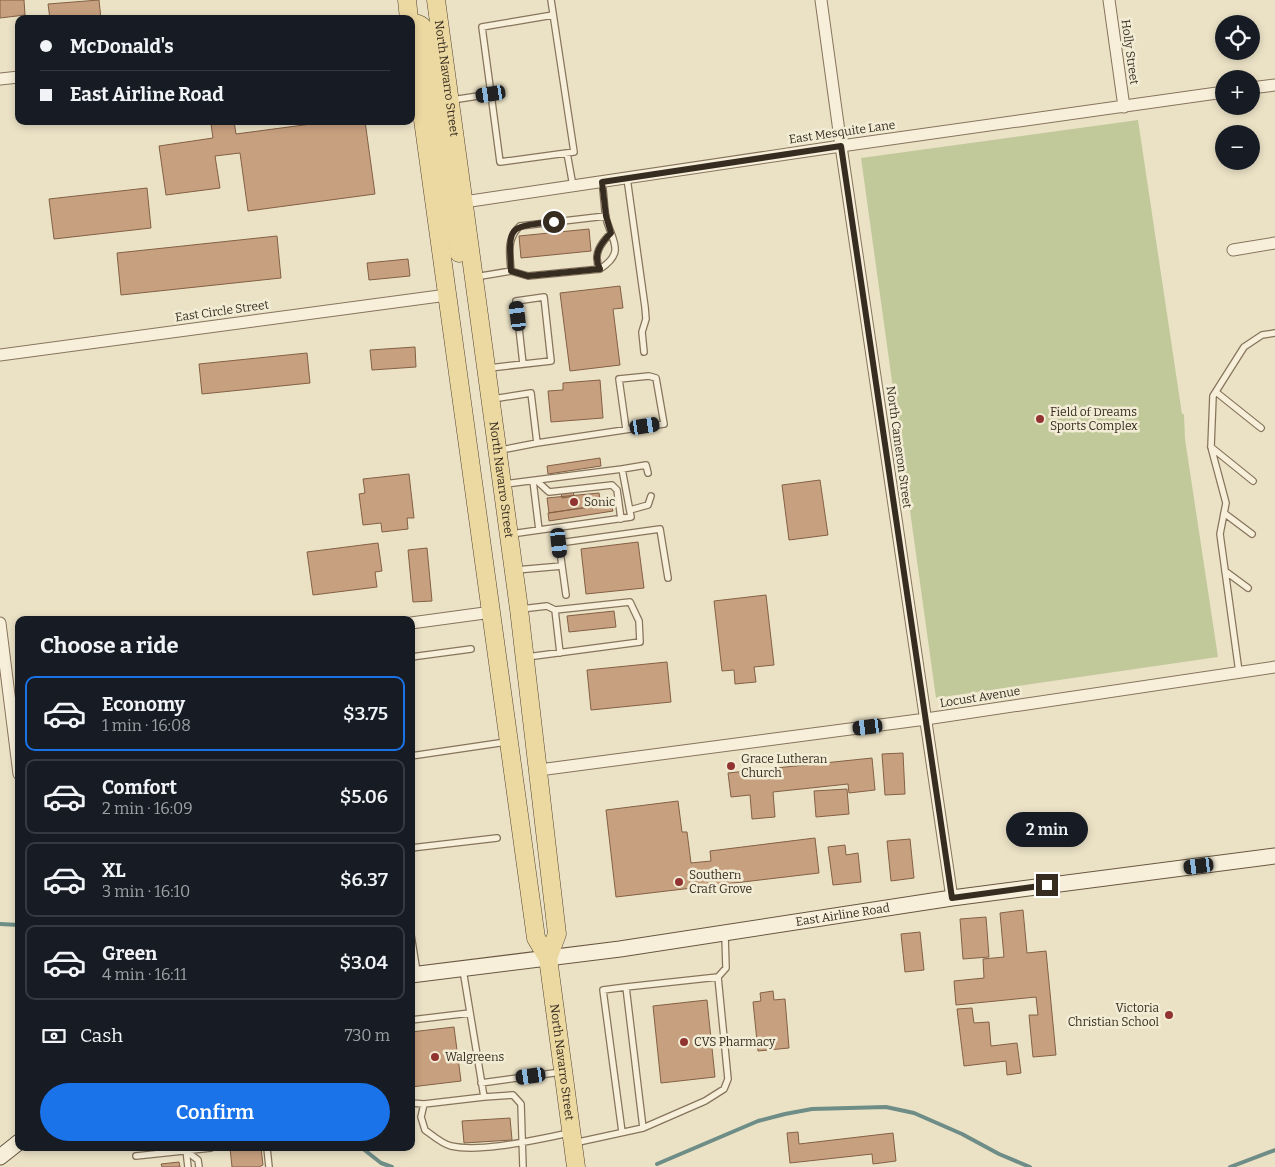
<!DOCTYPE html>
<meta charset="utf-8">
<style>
:root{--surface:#171b24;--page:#242831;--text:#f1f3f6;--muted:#9ea1a6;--line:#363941;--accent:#1a73e8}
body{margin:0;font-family:Bitter,serif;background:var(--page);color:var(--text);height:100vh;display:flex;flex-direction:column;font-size:19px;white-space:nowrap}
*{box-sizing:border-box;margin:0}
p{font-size:16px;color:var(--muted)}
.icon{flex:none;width:28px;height:28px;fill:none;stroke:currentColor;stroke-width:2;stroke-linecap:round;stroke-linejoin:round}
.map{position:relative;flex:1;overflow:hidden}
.details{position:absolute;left:15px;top:616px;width:400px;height:535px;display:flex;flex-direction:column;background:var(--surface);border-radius:10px;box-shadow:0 2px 8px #0003}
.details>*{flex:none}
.hud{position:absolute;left:15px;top:15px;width:400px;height:110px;border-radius:10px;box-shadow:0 2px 8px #0003;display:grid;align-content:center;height:110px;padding:0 25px;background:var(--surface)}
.buttons{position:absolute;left:1215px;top:15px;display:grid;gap:10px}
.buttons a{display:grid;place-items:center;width:45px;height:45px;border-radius:50%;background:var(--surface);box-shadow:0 2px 8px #0003;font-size:25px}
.end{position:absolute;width:22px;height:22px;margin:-11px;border:6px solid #372c20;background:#fff;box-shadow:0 0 0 2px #fff}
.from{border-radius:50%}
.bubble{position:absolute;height:35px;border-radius:18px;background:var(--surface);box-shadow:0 2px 8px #0003;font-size:16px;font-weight:600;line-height:35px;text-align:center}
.car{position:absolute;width:15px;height:30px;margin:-15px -8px;border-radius:6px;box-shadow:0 0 4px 1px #0007;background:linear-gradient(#222 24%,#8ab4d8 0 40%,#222 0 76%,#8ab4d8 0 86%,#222 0)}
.hud b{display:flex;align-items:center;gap:18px;height:48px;font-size:19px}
.hud b+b{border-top:1px solid var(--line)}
.hud i{width:12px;height:12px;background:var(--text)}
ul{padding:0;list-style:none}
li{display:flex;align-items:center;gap:15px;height:75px;margin:0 10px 8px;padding:0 15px;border:2px solid var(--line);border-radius:10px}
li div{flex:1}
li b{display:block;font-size:19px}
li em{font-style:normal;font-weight:600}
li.selected{border-color:var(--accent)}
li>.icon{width:45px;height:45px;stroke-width:1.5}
h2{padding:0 25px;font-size:22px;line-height:60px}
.pay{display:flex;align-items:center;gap:12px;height:55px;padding:0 25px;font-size:19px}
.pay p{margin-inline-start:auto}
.cta{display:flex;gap:10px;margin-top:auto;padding:10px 25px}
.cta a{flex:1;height:58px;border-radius:30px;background:var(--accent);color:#fff;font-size:20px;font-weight:600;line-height:58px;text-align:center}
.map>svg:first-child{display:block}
</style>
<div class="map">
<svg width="1275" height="1167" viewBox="0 0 1275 1167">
<rect width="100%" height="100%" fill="#ebe2c6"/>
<path fill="#c1c99b" d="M1138,120L1182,414H1184L1185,439L1218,657L936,698L861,158Z"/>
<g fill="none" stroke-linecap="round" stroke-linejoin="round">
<path stroke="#6e8d87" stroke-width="4" d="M0,924L19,925
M362,1148L381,1163L392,1167
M657,1164L758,1121L785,1114L812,1109L886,1107L914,1113L962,1134L999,1154L1030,1167
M1230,1167L1275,1150"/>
</g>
<path fill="#c7a07f" stroke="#836044" d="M0,0H24L25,15L0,18Z
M99,0L101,19H50L48,4Z
M234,121L236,134L334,121H365L375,194L248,211L240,153L215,156L220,188L166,195L159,146L213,138L211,124Z
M147,188L151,228L54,239L49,199Z
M589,229L591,251L521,258L519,236Z
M277,236L281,278L121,295L117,253Z
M408,259L410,276L369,280L367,263Z
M620,286L623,308L613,309L620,365L570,371L560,293Z
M415,347L416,367L372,370L370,350Z
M307,353L310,383L202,394L199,364Z
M600,380L603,418L551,422L548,391L563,390V383Z
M600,458L601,466L548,474L547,466Z
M409,474L414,518H407L408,529L382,532L381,523L363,525L359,494L365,493L363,479Z
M820,480L828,535L789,540L782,485Z
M573,491L574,496L562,498L561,493Z
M599,493L601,505L549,513L547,498Z
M611,504L613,511L549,521L548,513Z
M638,542L644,588L586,594L581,549Z
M378,543L382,571L375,572L377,587L313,595L307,552Z
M427,548L432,601L413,602L408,550Z
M766,595L774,665L754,667L756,682L735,684L734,670L722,671L714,601Z
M614,611L616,627L569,632L567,616Z
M667,662L671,702L591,710L587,670Z
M903,753L905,794L885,795L882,754Z
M872,758L875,790L849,793L848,784L773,792L775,817L752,819L750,795L731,797L728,773Z
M847,789L849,814L816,817L814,791Z
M678,801L682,832H687L691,863L711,861L710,851L815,838L819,873L616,897L606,810Z
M910,839L914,878L891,881L887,841Z
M845,845L846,855L858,853L861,882L833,885L828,847Z
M1023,910L1027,953L1046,951L1056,1055L1033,1057L1029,1015H1038L1036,997L956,1005L954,981L984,978L983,959L1004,957L1000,913Z
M986,917L989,957L963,959L960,919Z
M920,932L924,970L905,972L901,934Z
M773,991L774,1000L785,999L789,1048L758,1051L753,1002L761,1001L760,993Z
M707,1000L715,1077L661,1083L653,1006Z
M972,1008L974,1023L989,1022L991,1046L1017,1043L1021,1073L1007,1075L1006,1061L964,1066L957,1009Z
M454,1027L461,1081L411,1087V1032Z
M510,1118L512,1140L464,1143L462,1121Z
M798,1132L799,1144L893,1133L896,1161L873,1164L872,1154L790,1163L787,1133Z
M230,1148H261L263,1165L259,1167H232Z
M179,1162L180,1167H162L161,1164Z"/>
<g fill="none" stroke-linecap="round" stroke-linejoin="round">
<defs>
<path id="lane" d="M491,94L482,27L553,15
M452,100L491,94L500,162L574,152L551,0
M567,153L573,186
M627,178L645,307L646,319L642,332L644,352
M600,269C592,255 601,243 611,233
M511,271C510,254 506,239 520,226L606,216
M475,277L511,271L528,276L600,269C626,252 612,241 606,218C604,206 604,194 602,182
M489,368L551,361L544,297L516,301L523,364
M1216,392L1261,428
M493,399L531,393L537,443L501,450
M537,443L664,424L656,378L649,376L619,379L626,429
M1211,447L1253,481
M622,469L646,465L648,473
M533,481L539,530
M537,481L549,492L612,485L617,490L621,519
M505,484L622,469L631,517L511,534
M630,510L648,505L651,496
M1224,513L1252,534
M562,566L559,543L660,529L668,578
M516,570L562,566L566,595
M1225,571L1248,588
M521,609L547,606L555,610
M411,657L471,649
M527,657L640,642L639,621L630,602L555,610L560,653
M1239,672L1220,534L1226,503L1211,447L1213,396L1244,347L1262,335L1275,333
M411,756L506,742
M411,848L497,838
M411,935L417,972
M463,970L484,1097L513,1095L521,1104L523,1167
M411,1020L470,1013
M481,1083L561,1072
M411,1103L424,1104L484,1097
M424,1104L421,1117L425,1130C432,1135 442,1144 451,1146C482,1153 538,1139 570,1133
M643,1128L705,1101L724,1089L728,1079L718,977
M622,1132L603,990L626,987
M574,1143L643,1128L626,987L718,977L726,968L725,935
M267,1148L269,1167
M186,1150L188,1167
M186,1151L198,1160L199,1167
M136,1156L211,1148"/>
<path id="street" d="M821,0L841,146L952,898
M1109,0L1124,107
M0,79L19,77
M1251,88L1275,85
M464,202L841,146L1224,92
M1233,250L1275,243
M0,355L447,295
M0,623L19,774
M411,623L492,612
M539,770L926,719L1275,667"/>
<g id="secondary">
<path id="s1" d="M411,975L620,949L952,898L1275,856"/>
<path d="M0,1157L19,1142"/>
</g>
<g id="primary">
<path d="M407,0L409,19"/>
<path id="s2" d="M436,0L519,609L557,934L548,958"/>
<path d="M411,23C421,23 423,26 427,35L459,253"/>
<path id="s3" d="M411,33L536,938L548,958L576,1167"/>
</g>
</defs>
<use href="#lane" stroke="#86745d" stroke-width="8"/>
<use href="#street" stroke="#86745d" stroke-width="13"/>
<use href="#secondary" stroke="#685640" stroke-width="17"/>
<use href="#primary" stroke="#544331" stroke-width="19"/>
<use href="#lane" stroke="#f7efd9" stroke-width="5.5"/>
<use href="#street" stroke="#f7efd9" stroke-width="11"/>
<use href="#secondary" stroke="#f7efd9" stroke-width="15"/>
<use href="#primary" stroke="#ecd8a1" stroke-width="18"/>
</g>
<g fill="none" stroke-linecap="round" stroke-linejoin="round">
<path stroke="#372c20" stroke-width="6" d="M554,222C509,227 508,224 511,271L528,276L600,269C592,255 601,243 611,233L606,216L602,182L841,146L952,898L1047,885"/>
</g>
<g fill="#913431" stroke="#f3ecd5" stroke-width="2">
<circle cx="1040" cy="419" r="5"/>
<circle cx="574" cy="502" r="5"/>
<circle cx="731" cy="766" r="5"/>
<circle cx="679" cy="882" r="5"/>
<circle cx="1169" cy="1015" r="5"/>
<circle cx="684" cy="1042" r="5"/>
<circle cx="435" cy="1057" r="5"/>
</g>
<g text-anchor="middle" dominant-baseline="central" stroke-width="5" stroke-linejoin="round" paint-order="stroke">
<g font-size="12" fill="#372c20" stroke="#f3ecd5">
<text transform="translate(1130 52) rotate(82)">Holly Street</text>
<text stroke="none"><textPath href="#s2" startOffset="79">North Navarro Street</textPath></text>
<text transform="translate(842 132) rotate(-8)">East Mesquite Lane</text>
<text transform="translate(222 311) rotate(-8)">East Circle Street</text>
<text transform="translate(899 447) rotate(82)">North Cameron Street</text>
<text stroke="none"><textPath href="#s2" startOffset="484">North Navarro Street</textPath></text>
<text transform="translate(980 697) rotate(-9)">Locust Avenue</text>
<text stroke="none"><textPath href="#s1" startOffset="436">East Airline Road</textPath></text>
<text stroke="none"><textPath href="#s3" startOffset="1042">North Navarro Street</textPath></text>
</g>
<g font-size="12" fill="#372c20" stroke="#f3ecd5" text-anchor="start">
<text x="1050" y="412">Field of Dreams<tspan x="1050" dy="14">Sports Complex</tspan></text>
<text x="584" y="502">Sonic</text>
<text x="741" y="759">Grace Lutheran<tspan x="741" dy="14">Church</tspan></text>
<text x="689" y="875">Southern<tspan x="689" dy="14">Craft Grove</tspan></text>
<text x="1159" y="1008" text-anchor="end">Victoria<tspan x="1159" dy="14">Christian School</tspan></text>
<text x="694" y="1042">CVS Pharmacy</text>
<text x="445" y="1057">Walgreens</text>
</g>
</g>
</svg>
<div class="buttons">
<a><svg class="icon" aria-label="locate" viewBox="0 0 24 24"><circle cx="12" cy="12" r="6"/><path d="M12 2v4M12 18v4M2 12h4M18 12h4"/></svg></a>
<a>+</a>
<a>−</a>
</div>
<i class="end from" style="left:554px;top:222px"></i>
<i class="end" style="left:1047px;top:885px"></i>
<div class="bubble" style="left:1006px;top:812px;width:82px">2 min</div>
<i class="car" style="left:491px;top:94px;rotate:261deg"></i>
<i class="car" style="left:518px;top:316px;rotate:353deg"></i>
<i class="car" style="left:645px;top:426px;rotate:81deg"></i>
<i class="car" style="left:559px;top:543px;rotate:174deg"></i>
<i class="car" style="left:868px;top:727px;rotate:263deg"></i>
<i class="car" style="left:1199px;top:866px;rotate:263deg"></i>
<i class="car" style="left:531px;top:1076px;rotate:262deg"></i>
<div class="hud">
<b><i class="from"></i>McDonald's</b>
<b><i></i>East Airline Road</b>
</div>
<section class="details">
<h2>Choose a ride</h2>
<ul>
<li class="selected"><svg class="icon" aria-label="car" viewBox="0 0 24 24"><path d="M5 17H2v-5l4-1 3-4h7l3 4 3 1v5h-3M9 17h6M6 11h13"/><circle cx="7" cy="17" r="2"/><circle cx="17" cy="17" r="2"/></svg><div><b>Economy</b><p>1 min · 16:08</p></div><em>$3.75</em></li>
<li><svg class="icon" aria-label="car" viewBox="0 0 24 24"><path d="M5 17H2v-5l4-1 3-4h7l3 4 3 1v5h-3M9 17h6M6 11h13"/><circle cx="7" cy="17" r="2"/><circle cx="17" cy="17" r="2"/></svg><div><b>Comfort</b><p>2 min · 16:09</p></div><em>$5.06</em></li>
<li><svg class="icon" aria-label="car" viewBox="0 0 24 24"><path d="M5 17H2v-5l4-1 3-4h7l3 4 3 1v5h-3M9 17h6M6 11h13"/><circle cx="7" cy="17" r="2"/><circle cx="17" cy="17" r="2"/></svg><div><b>XL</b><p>3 min · 16:10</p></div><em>$6.37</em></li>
<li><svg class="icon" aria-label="car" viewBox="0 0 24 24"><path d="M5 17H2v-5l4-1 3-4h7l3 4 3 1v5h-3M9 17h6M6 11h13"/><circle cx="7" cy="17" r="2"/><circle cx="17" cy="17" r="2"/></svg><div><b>Green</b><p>4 min · 16:11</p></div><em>$3.04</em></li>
</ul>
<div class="pay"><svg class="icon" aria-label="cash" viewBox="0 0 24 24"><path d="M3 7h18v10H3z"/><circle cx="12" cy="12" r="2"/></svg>Cash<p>730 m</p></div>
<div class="cta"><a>Confirm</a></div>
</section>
</div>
